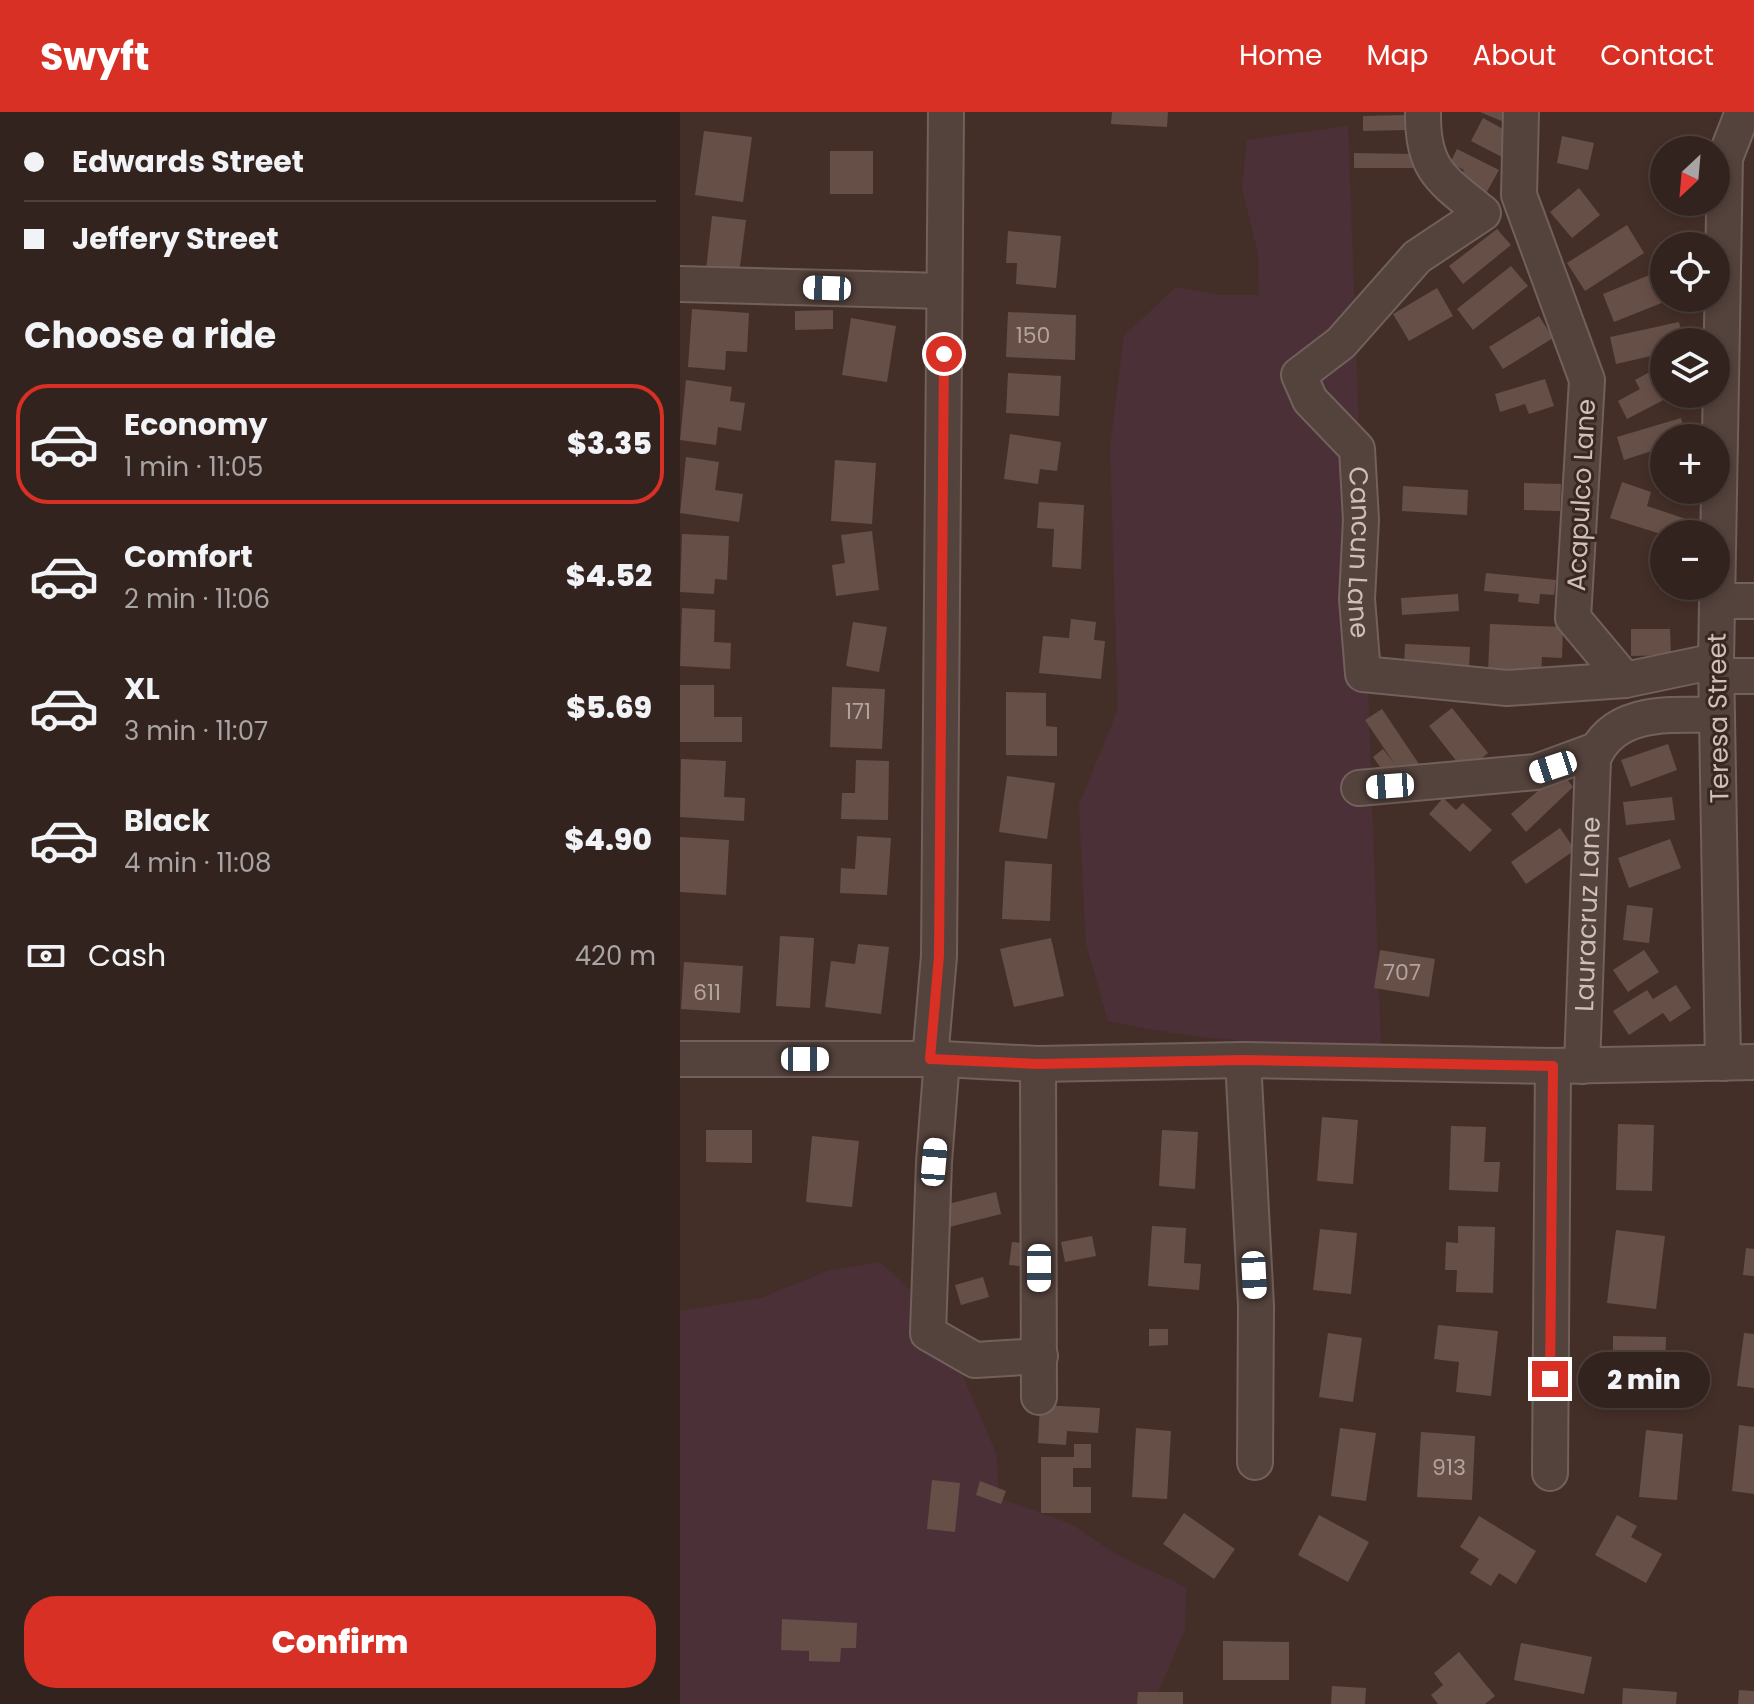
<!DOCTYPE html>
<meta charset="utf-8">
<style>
:root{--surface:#33231e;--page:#3e2f2b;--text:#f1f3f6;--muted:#a9a4a4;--line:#4e403c;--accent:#d93025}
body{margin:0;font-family:Poppins,sans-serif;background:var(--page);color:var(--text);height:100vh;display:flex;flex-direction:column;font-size:30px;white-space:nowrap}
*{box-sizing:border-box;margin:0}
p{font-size:26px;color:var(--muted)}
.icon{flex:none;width:44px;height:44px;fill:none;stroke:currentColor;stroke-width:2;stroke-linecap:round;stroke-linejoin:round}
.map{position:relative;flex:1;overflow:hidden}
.drawer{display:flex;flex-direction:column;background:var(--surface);width:680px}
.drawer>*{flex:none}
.guide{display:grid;align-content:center;height:176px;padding:0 24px;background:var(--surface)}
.needle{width:52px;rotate:206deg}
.fabs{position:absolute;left:970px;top:24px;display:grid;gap:16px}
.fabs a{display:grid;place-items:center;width:80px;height:80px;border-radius:50%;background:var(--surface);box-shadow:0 4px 12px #0003,0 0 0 2px var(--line);font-size:40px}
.end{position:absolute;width:36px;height:36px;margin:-18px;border:10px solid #d93025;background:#fff;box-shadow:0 0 0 4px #fff}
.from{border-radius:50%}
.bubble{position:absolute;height:56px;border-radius:28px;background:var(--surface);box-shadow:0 4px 12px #0003,0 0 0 2px var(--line);font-size:26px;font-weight:800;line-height:56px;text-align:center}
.car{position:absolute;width:24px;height:48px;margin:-24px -12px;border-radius:10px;box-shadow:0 0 6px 2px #0007;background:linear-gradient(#fff 24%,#345 0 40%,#fff 0 76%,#345 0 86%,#fff 0)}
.guide b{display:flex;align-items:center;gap:28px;height:76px;font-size:30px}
.guide b+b{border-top:2px solid var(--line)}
.guide i{width:20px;height:20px;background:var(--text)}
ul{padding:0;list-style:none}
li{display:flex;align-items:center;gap:24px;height:120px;margin:0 16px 12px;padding:0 8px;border:4px solid transparent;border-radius:32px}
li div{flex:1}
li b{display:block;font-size:30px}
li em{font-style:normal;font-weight:800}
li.active{border-color:var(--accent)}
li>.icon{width:72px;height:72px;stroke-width:1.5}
h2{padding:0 24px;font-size:36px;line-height:96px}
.pay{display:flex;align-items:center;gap:20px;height:88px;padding:0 24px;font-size:30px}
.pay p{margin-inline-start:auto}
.primary-button{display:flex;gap:16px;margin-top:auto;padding:16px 24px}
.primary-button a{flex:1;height:92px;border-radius:32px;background:var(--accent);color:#fff;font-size:32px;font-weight:800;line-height:92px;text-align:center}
header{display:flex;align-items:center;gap:48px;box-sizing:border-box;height:112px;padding:0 40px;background:var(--accent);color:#fff}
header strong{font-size:38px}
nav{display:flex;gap:44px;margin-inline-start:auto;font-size:28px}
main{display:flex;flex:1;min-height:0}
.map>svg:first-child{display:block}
</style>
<header>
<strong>Swyft</strong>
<nav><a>Home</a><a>Map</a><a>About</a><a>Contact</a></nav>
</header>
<main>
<section class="drawer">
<div class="guide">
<b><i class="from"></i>Edwards Street</b>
<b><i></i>Jeffery Street</b>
</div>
<h2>Choose a ride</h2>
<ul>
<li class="active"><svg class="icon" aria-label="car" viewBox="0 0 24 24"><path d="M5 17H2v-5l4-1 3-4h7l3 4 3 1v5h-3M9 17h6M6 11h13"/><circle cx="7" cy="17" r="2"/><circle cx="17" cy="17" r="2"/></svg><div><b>Economy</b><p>1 min · 11:05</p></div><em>$3.35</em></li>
<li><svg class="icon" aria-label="car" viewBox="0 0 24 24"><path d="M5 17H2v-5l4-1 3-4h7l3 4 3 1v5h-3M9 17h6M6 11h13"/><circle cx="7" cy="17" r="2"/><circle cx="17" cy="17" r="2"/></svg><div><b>Comfort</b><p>2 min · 11:06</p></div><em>$4.52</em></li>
<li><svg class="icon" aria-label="car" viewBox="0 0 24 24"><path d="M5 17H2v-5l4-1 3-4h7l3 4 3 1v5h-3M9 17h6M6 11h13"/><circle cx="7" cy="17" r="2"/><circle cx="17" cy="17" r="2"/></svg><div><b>XL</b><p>3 min · 11:07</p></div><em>$5.69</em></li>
<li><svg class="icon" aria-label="car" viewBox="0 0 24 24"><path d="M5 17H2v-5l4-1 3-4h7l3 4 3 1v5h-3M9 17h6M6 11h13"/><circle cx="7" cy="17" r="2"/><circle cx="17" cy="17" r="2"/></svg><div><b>Black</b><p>4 min · 11:08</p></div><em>$4.90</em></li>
</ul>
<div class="pay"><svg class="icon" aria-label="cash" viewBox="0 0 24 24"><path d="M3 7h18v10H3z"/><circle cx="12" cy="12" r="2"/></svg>Cash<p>420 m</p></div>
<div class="primary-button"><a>Confirm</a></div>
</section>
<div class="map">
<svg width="1074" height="1592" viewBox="0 0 1074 1592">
<rect width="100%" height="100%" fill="#442f28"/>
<path fill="#4c3038" d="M668,14L691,660L666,662L665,691L692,690L701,936C607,933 519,929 428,909L406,831L399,693L438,597L430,335L444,224L496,175L540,183H579L578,141L562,76L567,28Z
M200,1150L235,1183L285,1269L316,1341L319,1386L391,1412L437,1443L506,1475L505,1517L473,1592H0V1199L80,1186L148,1159Z"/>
<path fill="#664f47" d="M432,0H488L487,15L431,12Z
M800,0H828L824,10Z
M725,3V18L683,19V4Z
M803,6L834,23L822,45L791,29Z
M24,19L72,25L63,90L15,83Z
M882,24L914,31L908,58L877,51Z
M777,37L819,58L804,85L777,71L784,58L770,51Z
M150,39H193V82H150Z
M674,41L733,42L734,56H674Z
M899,76L920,103L892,126L870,100Z
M32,104L66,108L59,162L26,158Z
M947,113L964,141L905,179L887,151Z
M817,117L831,133L783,172L769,154Z
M328,119L381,124L376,176L336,172L337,151H326Z
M831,154L848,174L793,218L777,197Z
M984,157V186H994L934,210L923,182Z
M757,176L773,204L729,229L713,202Z
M12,197L69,201L67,240L46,239L45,258L8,255Z
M153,198V217L115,218V199Z
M328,200L396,203L395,248L326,245Z
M859,204L873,226L823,257L809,235Z
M171,206L216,214L207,270L162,263Z
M999,210L1004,230H984V241L936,252L930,225Z
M975,257L980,267L984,265V282H995L947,307L938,289L960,277L955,268Z
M328,261L381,264L379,304L326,301Z
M865,267L874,294L849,302L845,292L820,300L815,282Z
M6,268L52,275L50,289L65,291L61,319L38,315L36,333L0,328Z
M1001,306L1007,326H984V335L944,348L937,325Z
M330,322L381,330L377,359L360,357L358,372L324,367Z
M6,345L39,350L35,378L63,382L59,410L0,401Z
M155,348L196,351L192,412L151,409Z
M942,370L971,380L967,394L1009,408L1005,422L984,423L930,406Z
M844,371L881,372L880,399L844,398Z
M723,374L788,378L787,403L722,399Z
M359,390L404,393L401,457L372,455L374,417L357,416Z
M192,419L199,478L156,484L152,453L165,451L161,423Z
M2,422L49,424L47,468L35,467L34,482L0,480Z
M806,461L876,468L874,483L860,482L859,492L838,490L839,482L804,479Z
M778,482L779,499L722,503L721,486Z
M2,496L35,498L34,530L51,531L50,557L0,554Z
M391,507L416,510L414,528L425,529L421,567L359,561L363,524L389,526Z
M173,510L207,515L199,560L166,554Z
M810,512L883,515L882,546L862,545L861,562L808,560Z
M951,517H990L991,543L951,544Z
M725,532L790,535L789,558L724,555Z
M0,573H34V605H62V630H0Z
M152,575L205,577L202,637L150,635Z
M326,580L366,581V614L377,615V644L326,643Z
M772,596L808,641L785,660L749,614Z
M702,597L741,655L708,666L693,645L703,637L714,651L685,608Z
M988,632L997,658L951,675L941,648Z
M1,647L46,649L44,685L65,686L64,709L0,705Z
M176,648L209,649L208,708L161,707L162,681H175Z
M881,659L893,675L846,720L831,702Z
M327,664L375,671L367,727L319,720Z
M992,685L995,708L946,713L943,690Z
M763,686L776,698L783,691L812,718L790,740L749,702Z
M880,716L895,738L846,772L831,750Z
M177,724L211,726L207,783L160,781L161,756L175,757Z
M0,725L49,728L46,783L0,780Z
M990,727L1001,756L949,776L938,746Z
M325,749L372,752L370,809L322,807Z
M947,793L973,796L969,831L943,828Z
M100,824L134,826L130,896L96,894Z
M371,826L384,884L334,895L320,837Z
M178,832L209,835L201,902L145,895L151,849L175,852Z
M700,838L755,847L749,885L694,876Z
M964,838L979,860L948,880L933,858Z
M4,850L63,854L60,901L1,897Z
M996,873L1011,896L990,910L983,901L949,923L933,899L967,878L973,887Z
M642,1005L678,1008L673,1072L637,1069Z
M938,1012L974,1013L972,1079L936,1078Z
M771,1014L806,1015L804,1050H820L818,1080L769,1078Z
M26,1018H72V1051L26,1050Z
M482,1018L518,1020L515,1077L479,1074Z
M132,1024L179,1029L172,1095L126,1090Z
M316,1080L321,1102L269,1115L264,1093Z
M472,1114L506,1116L504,1151L521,1152L519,1178L468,1174Z
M778,1114L815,1115L813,1181L776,1180L777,1158H765L766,1130L778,1131Z
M640,1117L677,1121L671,1182L633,1178Z
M936,1118L985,1124L976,1197L927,1191Z
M412,1124L416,1144L385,1150L381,1130Z
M332,1130L352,1132L350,1155L329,1153Z
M1066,1136L1074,1137V1164L1063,1163Z
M303,1165L309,1185L281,1193L275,1173Z
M758,1213L818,1219L811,1284L776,1280L779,1250L754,1247Z
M469,1217H488V1233L469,1234Z
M648,1221L682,1226L673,1290L639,1285Z
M1064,1221L1074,1222V1276L1057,1274Z
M933,1224L986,1225L985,1267H979V1288L946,1287V1252H933Z
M360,1293L420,1296L418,1321L387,1319L386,1333L358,1331Z
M1059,1313L1074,1315V1382L1052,1379Z
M456,1316L491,1319L487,1387L452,1385Z
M660,1316L696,1321L686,1389L651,1384Z
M966,1318L1003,1322L997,1388L959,1385Z
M741,1320L795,1324L792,1388L737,1385Z
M394,1332H411V1356H393V1375H411V1401H361V1345H394Z
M252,1368L280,1371L275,1420L247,1417Z
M300,1369L326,1379L321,1392L296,1383Z
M504,1401L555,1437L534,1467L483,1432Z
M639,1403L689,1430L668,1470L618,1443Z
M937,1403L957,1414L951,1425L982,1442L966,1471L915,1443Z
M799,1404L856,1439L836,1472L819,1461L811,1474L790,1461L799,1447L780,1435Z
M102,1507L177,1511L176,1536H161L160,1550L129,1549V1539L101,1538Z
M543,1529L609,1530V1568H543Z
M841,1531L912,1545L904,1582L834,1568Z
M779,1540L815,1584L805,1592H758L751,1583L763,1573L754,1561Z
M652,1574L686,1576L685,1592H651Z
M943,1576L997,1580L996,1592H942Z
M1059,1578L1074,1579V1592H1058Z
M458,1580H503V1592H457Z"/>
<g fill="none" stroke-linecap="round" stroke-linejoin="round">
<defs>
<g id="minor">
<path id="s1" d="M743,0C742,58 762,68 803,101L737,145L661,231L619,263L630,288L677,337L681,408L677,487L683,562L827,576L945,568L1036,549"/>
<path d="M841,0L839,83L907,268L893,506L945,568"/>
<path d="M0,172L264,179"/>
<path d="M1037,489H1074"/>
<path d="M1036,564H1074"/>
<path d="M679,676L856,660L916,638"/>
<path d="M0,947H262L358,952L563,948L873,954L1074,950"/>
<path d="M250,947L259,844L266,0"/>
<path d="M262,947L254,1050L248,1221L295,1248L360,1244"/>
<path d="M563,948L576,1194L575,1350"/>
<path d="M1043,951L1036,549L1045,46L1063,0"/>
<path d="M358,952L359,1285"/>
<path id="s2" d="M902,954L913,647C933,596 992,603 1037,603"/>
<path d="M870,1361L873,954"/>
</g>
</defs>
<use href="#minor" stroke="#71605b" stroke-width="38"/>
<use href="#minor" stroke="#54423c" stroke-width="34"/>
</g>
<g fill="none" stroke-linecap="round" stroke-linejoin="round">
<path stroke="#d93025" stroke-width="10" d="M264,242L259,844L250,947L358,952L563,948L873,954L870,1267"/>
</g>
<g text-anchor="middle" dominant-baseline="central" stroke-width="6" stroke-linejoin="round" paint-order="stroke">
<g font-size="22" fill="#b3a39d">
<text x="353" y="223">150</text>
<text x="178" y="599">171</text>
<text x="722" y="860">707</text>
<text x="27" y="880">611</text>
<text x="769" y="1355">913</text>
</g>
<g font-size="26" fill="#cdbfba" stroke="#392720">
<text transform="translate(901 383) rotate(-87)">Acapulco Lane</text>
<text stroke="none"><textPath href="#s1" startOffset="570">Cancun Lane</textPath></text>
<text transform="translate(1038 606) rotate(-91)">Teresa Street</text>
<text stroke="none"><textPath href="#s2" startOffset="152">Lauracruz Lane</textPath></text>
</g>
</g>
</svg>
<div class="fabs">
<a><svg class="needle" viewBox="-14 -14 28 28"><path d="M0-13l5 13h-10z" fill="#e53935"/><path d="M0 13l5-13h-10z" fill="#a9a4a4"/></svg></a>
<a><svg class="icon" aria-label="locate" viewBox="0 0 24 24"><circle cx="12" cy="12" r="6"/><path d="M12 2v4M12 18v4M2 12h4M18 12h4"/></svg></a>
<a><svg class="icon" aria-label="layers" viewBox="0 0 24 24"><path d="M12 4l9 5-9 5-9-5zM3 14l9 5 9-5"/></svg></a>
<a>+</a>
<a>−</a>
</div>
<i class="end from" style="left:264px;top:242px"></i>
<i class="end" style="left:870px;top:1267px"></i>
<div class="bubble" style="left:898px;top:1240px;width:132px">2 min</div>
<i class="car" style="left:147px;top:176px;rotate:272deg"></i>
<i class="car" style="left:873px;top:655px;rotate:252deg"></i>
<i class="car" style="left:710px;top:674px;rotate:266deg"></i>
<i class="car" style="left:125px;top:947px;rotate:90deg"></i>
<i class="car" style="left:254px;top:1050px;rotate:5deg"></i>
<i class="car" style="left:359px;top:1156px;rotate:180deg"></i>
<i class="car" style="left:574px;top:1163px;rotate:177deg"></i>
</div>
</main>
